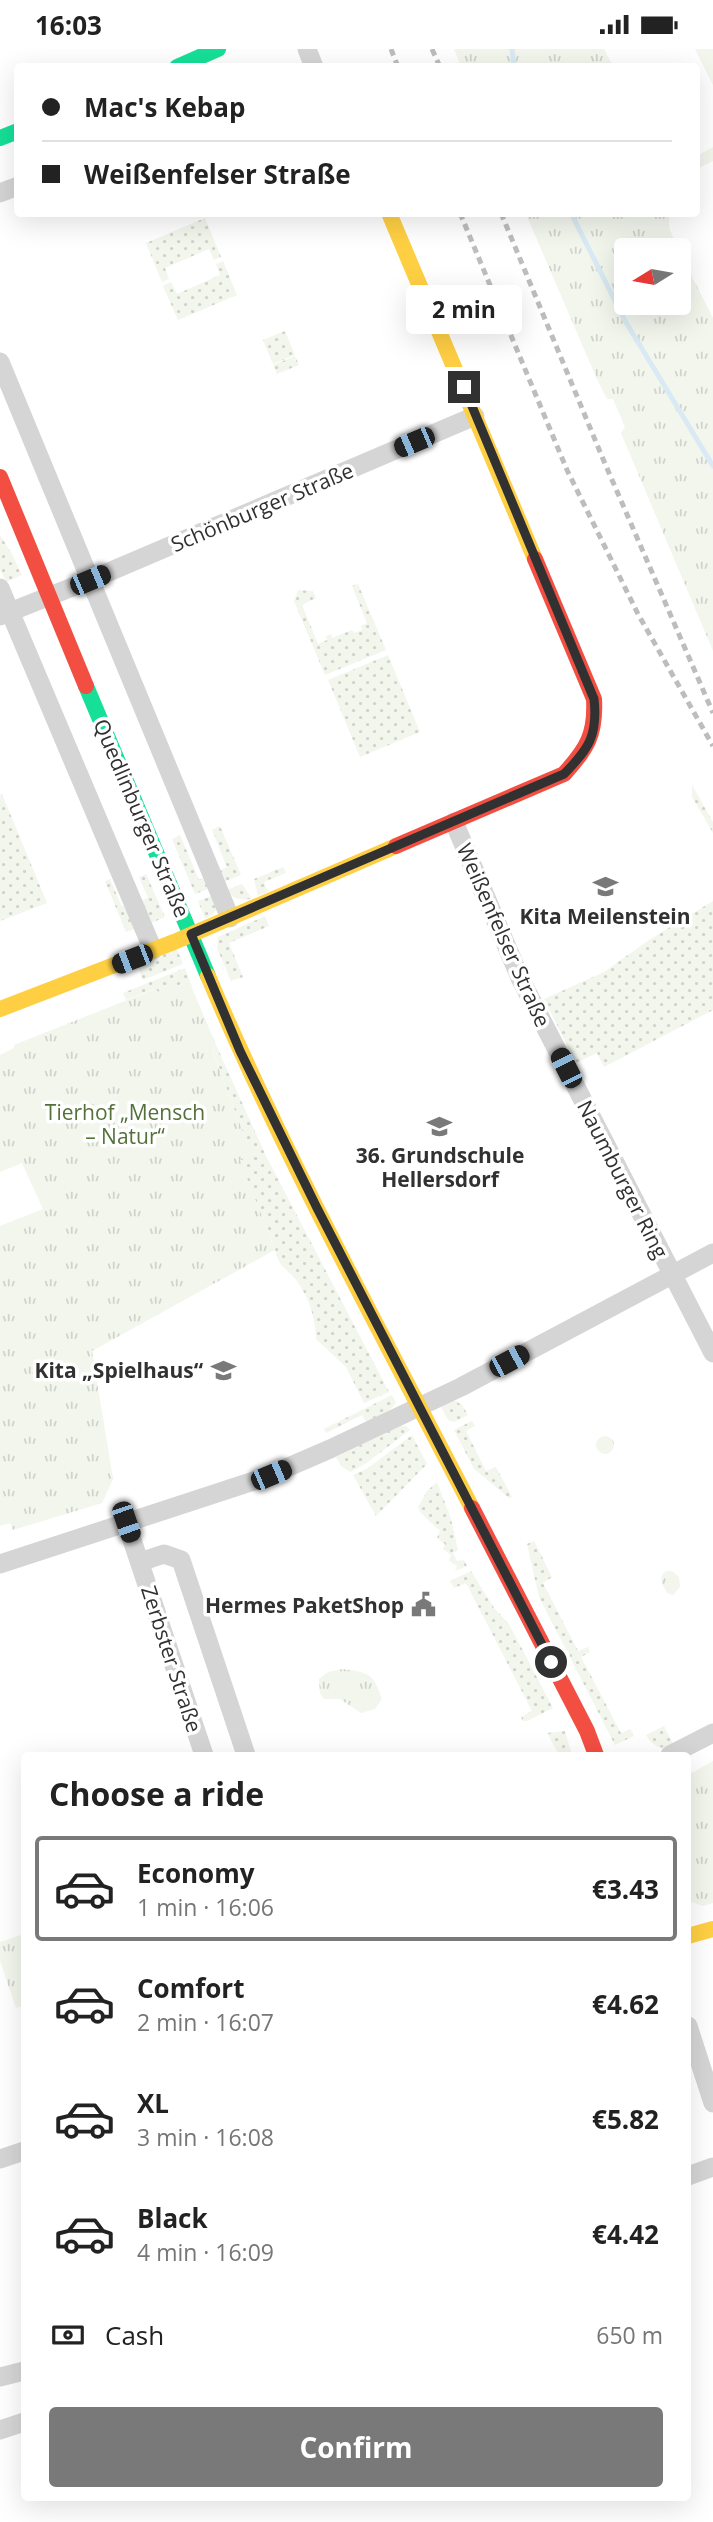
<!DOCTYPE html>
<meta charset="utf-8">
<style>
:root{--surface:#fff;--page:#f2f2f2;--text:#222;--muted:#767676;--line:#e0e0e0;--accent:#797979}
body{margin:0;font-family:"Open Sans",sans-serif;background:var(--page);color:var(--text);height:100vh;display:flex;flex-direction:column;font-size:26px;white-space:nowrap}
*{box-sizing:border-box;margin:0}
p{font-size:23px;color:var(--muted)}
.icon{flex:none;width:38px;height:38px;fill:none;stroke:currentColor;stroke-width:2;stroke-linecap:round;stroke-linejoin:round}
.map{position:relative;flex:1;overflow:hidden}
.sheet{position:absolute;left:21px;top:1703px;width:670px;height:749px;display:flex;flex-direction:column;background:var(--surface);border-radius:7px;box-shadow:0 7px 28px #0002}
.sheet>*{flex:none}
.guide{position:absolute;left:14px;top:14px;width:686px;height:154px;border-radius:7px;box-shadow:0 7px 28px #0002;display:grid;align-content:center;height:154px;padding:0 28px;background:var(--surface)}
.needle{width:46px;rotate:259deg}
.tools{position:absolute;left:614px;top:189px;display:grid;gap:14px}
.tools a{display:grid;place-items:center;width:77px;height:77px;border-radius:7px;background:var(--surface);box-shadow:0 7px 28px #0002;font-size:35px}
.end{position:absolute;width:32px;height:32px;margin:-16px;border:9px solid #313131;background:#fff;box-shadow:0 0 0 4px #fff}
.from{border-radius:50%}
.bubble{position:absolute;height:49px;border-radius:7px;background:var(--surface);box-shadow:0 7px 28px #0002;font-size:23px;font-weight:700;line-height:49px;text-align:center}
.car{position:absolute;width:21px;height:42px;margin:-21px -10px;border-radius:9px;box-shadow:0 0 5px 2px #0007;background:linear-gradient(#222 24%,#8ab4d8 0 40%,#222 0 76%,#8ab4d8 0 86%,#222 0)}
.guide b{display:flex;align-items:center;gap:24px;height:66px;font-size:26px}
.guide b+b{border-top:2px solid var(--line)}
.guide i{width:18px;height:18px;background:var(--text)}
ul{padding:0;list-style:none}
li{display:flex;align-items:center;gap:21px;height:105px;margin:0 14px 10px;padding:0 14px;border:4px solid transparent;border-radius:7px}
li div{flex:1}
li b{display:block;font-size:26px}
li em{font-style:normal;font-weight:700}
li.on{border-color:var(--accent)}
li>.icon{width:63px;height:63px;stroke-width:1.5}
h2{padding:0 28px;font-size:32px;line-height:84px}
.pay{display:flex;align-items:center;gap:18px;height:77px;padding:0 28px;font-size:26px}
.pay p{margin-inline-start:auto}
.cta{display:flex;gap:14px;margin-top:auto;padding:14px 28px}
.cta a{flex:1;height:80px;border-radius:7px;background:var(--accent);color:#fff;font-size:28px;font-weight:700;line-height:80px;text-align:center}
.status{display:flex;justify-content:space-between;align-items:center;height:49px;padding:0 35px;background:var(--surface);direction:ltr}
.status svg{height:19px;fill:currentColor}
.map>svg:first-child{display:block}
</style>
<div class="status"><b>16:03</b><svg viewBox="0 0 49 12"><path d="M0 12V9h3v3zM5 12V6h3v6zM10 12V3h3v9zM15 12V0h3v12zM26 1h20v11H26zM47 4h2v5h-2z"/></svg></div>
<div class="map">
<svg width="713" height="2473" viewBox="0 0 713 2473">
<defs>
<pattern id="grass-dots" width="8" height="8" patternUnits="userSpaceOnUse" patternTransform="scale(1.75)"><rect width="8" height="8" fill="#f2f6ed"/><path d="M2 2h.1M6 6h.1" fill="none" stroke="#d0d3cc" stroke-width="1.8" stroke-linecap="round"/></pattern>
<pattern id="park-tufts" width="24" height="20" patternUnits="userSpaceOnUse" patternTransform="scale(1.75)"><rect width="24" height="20" fill="#f2f6ed"/><path d="M3 7l-1-3M5 7V3M7 7l1-3M15 17l-1-3M17 17v-4M19 17l1-3" fill="none" stroke="#d0d3cc"/></pattern>
</defs>
<rect width="100%" height="100%" fill="#fff"/>
<path fill="url(#grass-dots)" d="M205,169L221,208L214,211L209,200L165,219L169,230L162,233L146,194Z
M223,212L237,246L178,271L163,237L171,233L177,245L220,226L216,215Z
M285,282L295,306L273,315L263,291Z
M295,307L299,316L277,325L273,316Z
M0,486L12,505L22,526L6,533L0,520Z
M358,535L386,601L325,626L294,552L298,541L313,542L316,549L302,556L318,595L327,591L326,587L331,585L332,589L352,581L354,584L362,581L361,577L367,574L352,537Z
M388,606L420,683L360,708L328,631Z
M692,736L713,773V784L692,748Z
M2,745L47,854L0,872V746Z
M220,777L241,826L224,833L219,822L227,818L212,781Z
M180,786L199,831L208,827L213,838L195,845L172,790Z
M283,818L286,824L264,833L268,843L258,847L254,830Z
M146,825L165,868L149,875L140,852L148,849L139,828Z
M110,830L121,856L130,860L138,879L126,883L105,832Z
M242,835L252,850C241,851 233,851 227,841Z
M216,845C218,859 218,863 205,870L198,852Z
M713,852V961L604,1018L597,1004L576,1014L544,950L604,923L649,891Z
M265,867L269,877L229,894L243,928L231,932L217,899L218,888Z
M177,900L183,915L143,931L137,915Z
M185,919L193,940L189,932L160,944L154,940L126,951L123,944Z
M217,998L266,1107L389,1343L364,1354L346,1318L316,1290C316,1270 309,1249 297,1232C286,1218 279,1220 275,1200L239,1111L251,1105L212,1000Z
M392,1346L396,1354L388,1363L367,1375L362,1366L326,1384L324,1380Z
M452,1350L462,1356L468,1366L454,1373L448,1371L441,1358L443,1354Z
M472,1372L475,1377L466,1382L486,1422L496,1418L512,1448L509,1449L474,1420L454,1381Z
M399,1377H406L410,1381L365,1415L350,1423L341,1417L336,1408Z
M412,1386L427,1415L376,1467L353,1426L368,1419Z
M437,1433L451,1470L458,1501L453,1504L457,1512L464,1511L467,1517L455,1522L457,1517L449,1512L451,1506L443,1500L445,1495L437,1489L440,1482L420,1463L418,1458L427,1442Z
M534,1492L552,1528L543,1534L578,1602L588,1598L590,1603L581,1608L621,1684L630,1680L634,1687L615,1696L539,1548L527,1495Z
M471,1522L494,1559L509,1575L553,1659L527,1672H523L521,1668L532,1662L466,1534L454,1539L450,1532Z
M664,1677L674,1697C661,1701 653,1698 646,1686Z
M565,1682L572,1706H559L547,1684Z"/>
<path fill="url(#park-tufts)" d="M454,0H604L613,17H461Z
M695,0H713V36Z
M713,98V112L697,120V107Z
M526,165H669V178L678,201H626V254H679V202L713,269V602L621,384L625,378L613,350H607L596,328Z
M189,932L217,998L212,1001L251,1105L240,1111L275,1201L92,1302L113,1430L102,1454L13,1481L10,1474L0,1477V1177L43,1160L22,1114L0,1123V1006L14,999V996L155,940L160,944Z
M596 1396a9 9 0 1 1 18 0a9 9 0 1 1-18 0Z
M666,1522H672L679,1528L680,1538L673,1546L667,1544C663,1536 657,1529 666,1522Z
M343,1620C370,1624 373,1624 382,1650L375,1660L361,1664L340,1650H324L320,1644L319,1630L328,1623Z
M713,1712V1854L703,1857L688,1852V1726Z
M24,1885V1956L16,1959L0,1912V1893Z"/>
<g fill="none" stroke-linecap="round" stroke-linejoin="round">
<path stroke="#d9eaf4" stroke-width="5" d="M512,0L514,18
M571,164L624,270L713,417"/>
<path stroke="#d5d5d5" stroke-width="19" d="M307,0L314,18
M0,144L18,137
M0,313L230,869
M0,539L153,901
M0,567L90,531L475,367
M454,773L521,931L713,1304
M126,1473L204,1706
M140,1513L164,1505L181,1511L246,1706
M0,1515L263,1429L330,1400L461,1338L713,1204
M670,1706L713,1684
M688,1977L713,2054
M0,2110L24,2102
M688,2127L713,2118
M0,2328L24,2322
M0,2381L24,2373"/>
<path stroke="#16e098" stroke-width="16" d="M177,18L218,0
M0,89L18,82
M86,637L208,927"/>
<path stroke="#ffcf43" stroke-width="16" d="M389,164L535,510
M208,927C285,1109 381,1283 472,1459
M0,960L174,893L396,797
M688,1887L713,1880"/>
<path stroke="#f24e42" stroke-width="16" d="M0,428L86,637
M396,797L564,725C587,700 596,685 594,650L535,510
M472,1459L587,1682L596,1706"/>
<path stroke="#bdbdbd" stroke-width="5" stroke-dasharray="7 5" stroke-linecap="butt" d="M391,0L398,18
M432,0L440,18
M460,164L567,421L638,565L713,697
M501,164L603,410L713,664"/>
</g>
<g fill="none" stroke-linecap="round" stroke-linejoin="round">
<path stroke="#313131" stroke-width="9" d="M464,338L594,650C598,686 589,700 564,725L191,885L240,1002L317,1159L551,1613"/>
</g>
<defs>
<symbol id="school-bare" viewBox="-9 -9 18 18"><path d="M0-5L7-2L0 1L-7-2ZM-4 1L0 2.5L4 1V4Q0 6-4 4Z" fill="#797979" stroke="#fff" stroke-width="2.5" paint-order="stroke"/></symbol>
<symbol id="civic-bare" viewBox="-9 -9 18 18"><path d="M-.6-6.5H3V-4.5H.6V-3L4-1V1h2V6H-6V1h2V-1L-.6-3ZM-1.2 2.5V6h2.4V2.5Z" fill="#797979" stroke="#fff" stroke-width="2.5" paint-order="stroke"/></symbol>
</defs>
<g fill-rule="evenodd">
<use href="#school-bare" x="588" y="820" width="35" height="35"/>
<use href="#school-bare" x="422" y="1060" width="35" height="35"/>
<use href="#school-bare" x="206" y="1304" width="35" height="35"/>
<use href="#civic-bare" x="406" y="1538" width="35" height="35"/>
</g>
<g text-anchor="middle" dominant-baseline="central" stroke-width="7" stroke-linejoin="round" paint-order="stroke">
<g font-size="21" fill="#313131" stroke="#fff">
<text transform="translate(262 458) rotate(-23)">Schönburger Straße</text>
<text transform="translate(142 769) rotate(67)">Quedlinburger Straße</text>
<text transform="translate(504 886) rotate(66)">Weißenfelser Straße</text>
<text transform="translate(623 1130) rotate(63)">Naumburger Ring</text>
<text transform="translate(172 1610) rotate(72)">Zerbster Straße</text>
</g>
<g font-size="21" font-weight="bold" fill="#313131" stroke="#fff">
<text x="605" y="867">Kita Meilenstein</text>
<text x="440" y="1106">36. Grundschule<tspan x="440" dy="24">Hellersdorf</tspan></text>
<text x="203" y="1321" text-anchor="end">Kita „Spielhaus“</text>
<text x="404" y="1556" text-anchor="end">Hermes PaketShop</text>
</g>
<g font-size="21" fill="#547139" stroke="#fff">
<text x="125" y="1063">Tierhof „Mensch<tspan x="125" dy="24">– Natur“</tspan></text>
</g>
</g>
</svg>
<div class="tools">
<a><svg class="needle" viewBox="-14 -14 28 28"><path d="M0-13l5 13h-10z" fill="#e53935"/><path d="M0 13l5-13h-10z" fill="#767676"/></svg></a>
</div>
<i class="end from" style="left:551px;top:1613px"></i>
<i class="end" style="left:464px;top:338px"></i>
<div class="bubble" style="left:406px;top:236px;width:116px">2 min</div>
<i class="car" style="left:414px;top:393px;rotate:247deg"></i>
<i class="car" style="left:90px;top:531px;rotate:67deg"></i>
<i class="car" style="left:132px;top:910px;rotate:249deg"></i>
<i class="car" style="left:566px;top:1019px;rotate:333deg"></i>
<i class="car" style="left:509px;top:1312px;rotate:62deg"></i>
<i class="car" style="left:271px;top:1426px;rotate:67deg"></i>
<i class="car" style="left:126px;top:1473px;rotate:161deg"></i>
<div class="guide">
<b><i class="from"></i>Mac's Kebap</b>
<b><i></i>Weißenfelser Straße</b>
</div>
<section class="sheet">
<h2>Choose a ride</h2>
<ul>
<li class="on"><svg class="icon" aria-label="car" viewBox="0 0 24 24"><path d="M5 17H2v-5l4-1 3-4h7l3 4 3 1v5h-3M9 17h6M6 11h13"/><circle cx="7" cy="17" r="2"/><circle cx="17" cy="17" r="2"/></svg><div><b>Economy</b><p>1 min · 16:06</p></div><em>€3.43</em></li>
<li><svg class="icon" aria-label="car" viewBox="0 0 24 24"><path d="M5 17H2v-5l4-1 3-4h7l3 4 3 1v5h-3M9 17h6M6 11h13"/><circle cx="7" cy="17" r="2"/><circle cx="17" cy="17" r="2"/></svg><div><b>Comfort</b><p>2 min · 16:07</p></div><em>€4.62</em></li>
<li><svg class="icon" aria-label="car" viewBox="0 0 24 24"><path d="M5 17H2v-5l4-1 3-4h7l3 4 3 1v5h-3M9 17h6M6 11h13"/><circle cx="7" cy="17" r="2"/><circle cx="17" cy="17" r="2"/></svg><div><b>XL</b><p>3 min · 16:08</p></div><em>€5.82</em></li>
<li><svg class="icon" aria-label="car" viewBox="0 0 24 24"><path d="M5 17H2v-5l4-1 3-4h7l3 4 3 1v5h-3M9 17h6M6 11h13"/><circle cx="7" cy="17" r="2"/><circle cx="17" cy="17" r="2"/></svg><div><b>Black</b><p>4 min · 16:09</p></div><em>€4.42</em></li>
</ul>
<div class="pay"><svg class="icon" aria-label="cash" viewBox="0 0 24 24"><path d="M3 7h18v10H3z"/><circle cx="12" cy="12" r="2"/></svg>Cash<p>650 m</p></div>
<div class="cta"><a>Confirm</a></div>
</section>
</div>
